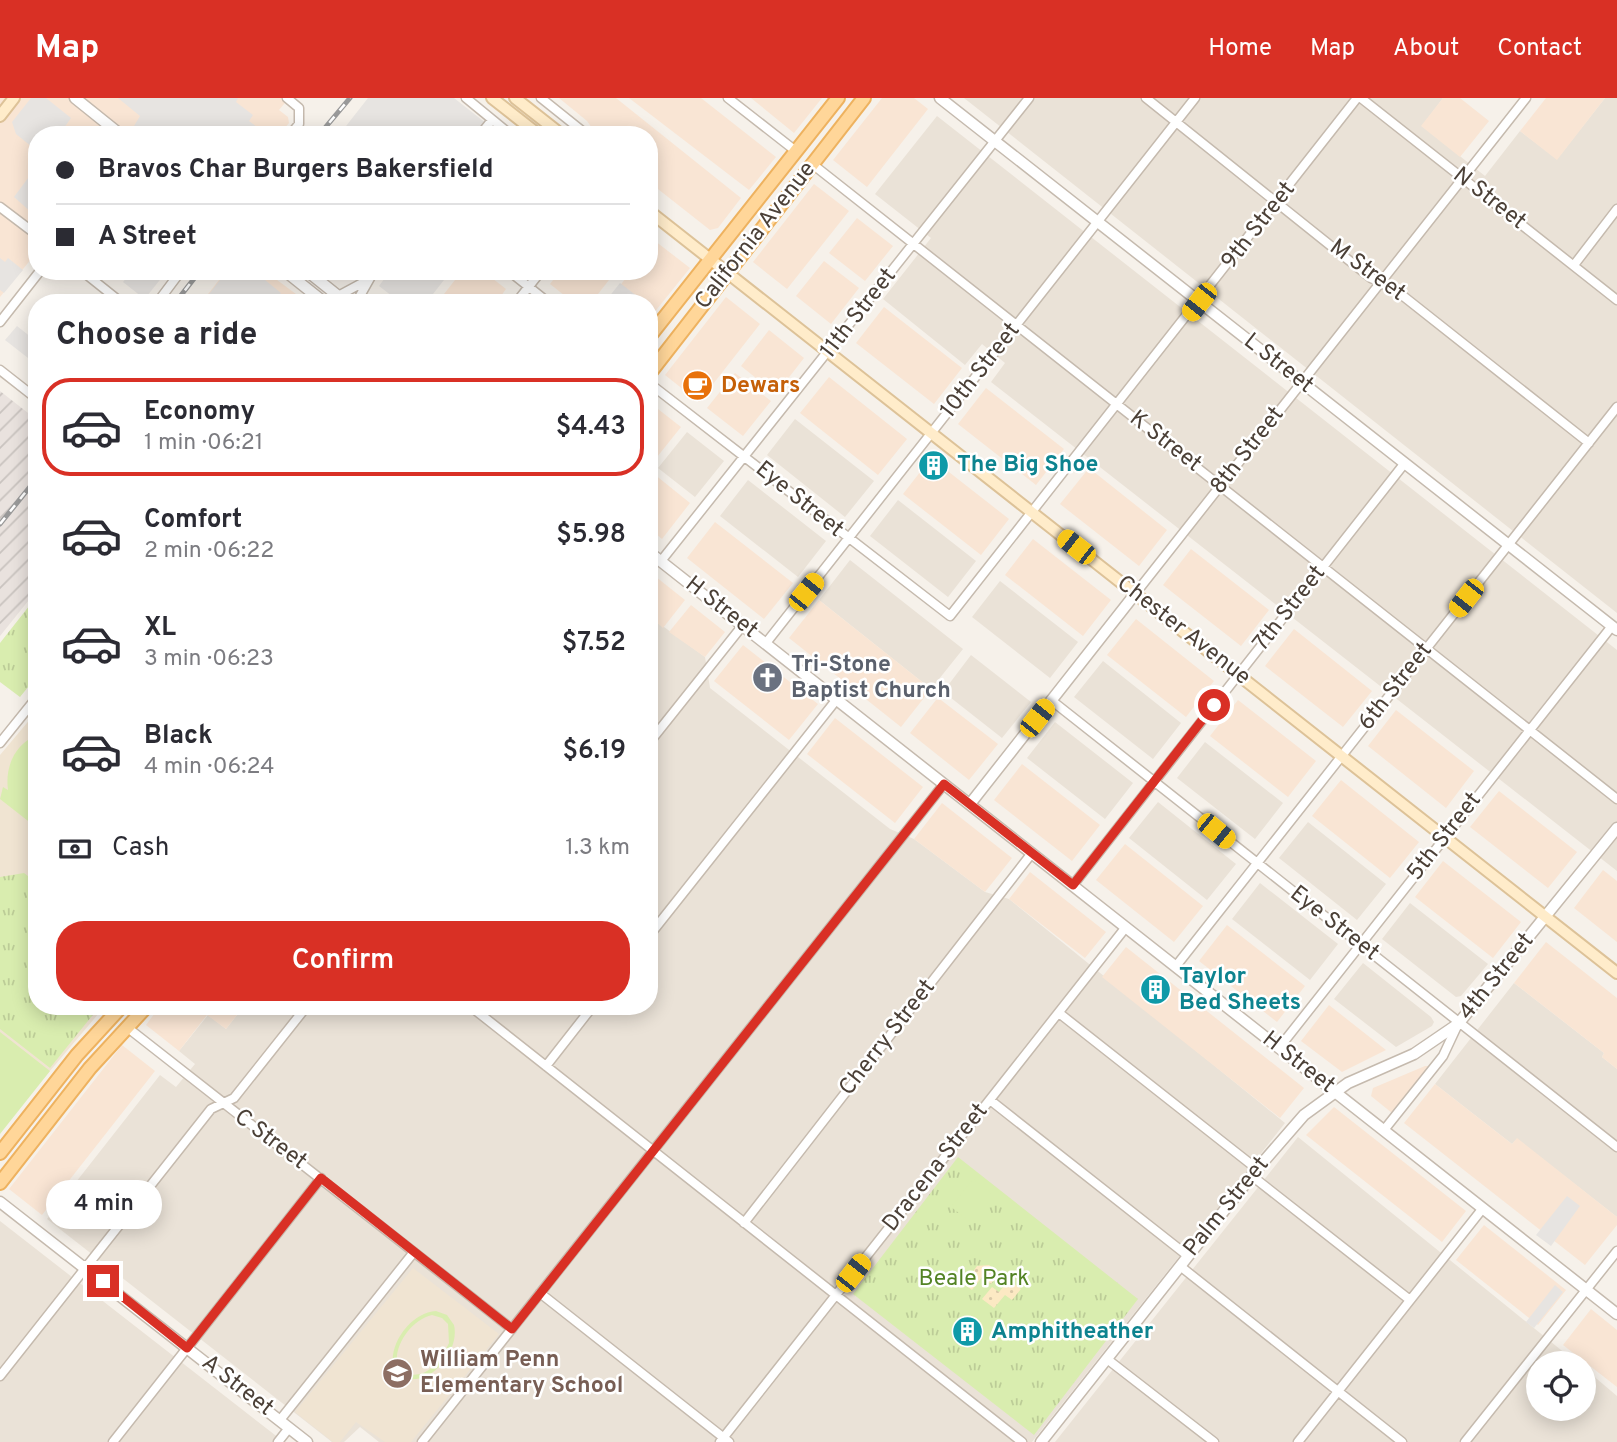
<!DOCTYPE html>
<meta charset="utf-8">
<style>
:root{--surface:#fff;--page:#f7f7f7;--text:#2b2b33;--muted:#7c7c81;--line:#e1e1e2;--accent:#d93025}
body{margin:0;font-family:Overpass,sans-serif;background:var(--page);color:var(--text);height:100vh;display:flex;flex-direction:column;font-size:26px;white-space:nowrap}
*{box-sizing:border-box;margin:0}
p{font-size:23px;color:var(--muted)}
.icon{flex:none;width:38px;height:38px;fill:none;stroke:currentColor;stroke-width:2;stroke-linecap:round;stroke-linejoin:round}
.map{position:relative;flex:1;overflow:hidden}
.sheet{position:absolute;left:28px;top:196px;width:630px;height:721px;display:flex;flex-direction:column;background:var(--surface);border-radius:28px;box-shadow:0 4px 18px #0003}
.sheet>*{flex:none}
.hud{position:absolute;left:28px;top:28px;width:630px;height:154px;border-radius:28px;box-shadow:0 4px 18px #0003;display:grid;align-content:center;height:154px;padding:0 28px;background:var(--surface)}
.fabs{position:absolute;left:1526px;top:1253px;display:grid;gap:14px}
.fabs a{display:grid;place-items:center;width:70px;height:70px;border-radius:50%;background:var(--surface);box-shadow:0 4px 18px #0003;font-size:35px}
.end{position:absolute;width:32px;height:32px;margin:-16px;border:9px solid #d93025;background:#fff;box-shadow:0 0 0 4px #fff}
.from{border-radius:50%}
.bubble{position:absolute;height:49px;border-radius:24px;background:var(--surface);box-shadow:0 4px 18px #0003;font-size:23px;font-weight:600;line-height:49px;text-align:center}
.car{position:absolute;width:21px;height:42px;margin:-21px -10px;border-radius:9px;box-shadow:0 0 5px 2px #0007;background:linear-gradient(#f5c518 24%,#345 0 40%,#f5c518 0 76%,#345 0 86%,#f5c518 0)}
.hud b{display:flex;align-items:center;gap:24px;height:66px;font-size:26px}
.hud b+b{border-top:2px solid var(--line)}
.hud i{width:18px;height:18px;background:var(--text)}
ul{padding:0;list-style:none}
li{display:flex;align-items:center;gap:21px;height:98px;margin:0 14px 10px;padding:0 14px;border:4px solid transparent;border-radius:28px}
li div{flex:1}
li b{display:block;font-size:26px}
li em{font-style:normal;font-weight:600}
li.on{border-color:var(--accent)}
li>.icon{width:63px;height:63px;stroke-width:1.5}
h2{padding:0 28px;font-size:32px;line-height:84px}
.pay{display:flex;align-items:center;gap:18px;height:77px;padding:0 28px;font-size:26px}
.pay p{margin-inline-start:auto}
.button{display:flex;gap:14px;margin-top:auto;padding:14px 28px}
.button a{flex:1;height:80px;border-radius:28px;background:var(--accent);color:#fff;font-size:28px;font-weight:600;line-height:80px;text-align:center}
header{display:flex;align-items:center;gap:42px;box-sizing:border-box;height:98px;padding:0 35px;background:var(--accent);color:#fff}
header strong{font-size:33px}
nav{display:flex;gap:38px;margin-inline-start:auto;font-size:24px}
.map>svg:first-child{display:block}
</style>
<header>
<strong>Map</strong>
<nav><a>Home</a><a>Map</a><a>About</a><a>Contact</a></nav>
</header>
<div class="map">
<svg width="1617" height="1344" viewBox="0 0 1617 1344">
<defs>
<pattern id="industrial-furrows" width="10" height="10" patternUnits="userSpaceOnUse" patternTransform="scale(1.75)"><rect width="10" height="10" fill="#e9e2de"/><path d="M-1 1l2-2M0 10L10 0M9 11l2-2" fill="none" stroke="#c9c3bf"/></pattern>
<pattern id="grass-tufts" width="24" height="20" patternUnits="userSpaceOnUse" patternTransform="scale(1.75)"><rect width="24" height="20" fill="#d9edaf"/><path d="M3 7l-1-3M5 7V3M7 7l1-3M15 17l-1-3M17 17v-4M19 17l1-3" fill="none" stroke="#bccc97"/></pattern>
<pattern id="sand-dots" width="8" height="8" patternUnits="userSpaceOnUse" patternTransform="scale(1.75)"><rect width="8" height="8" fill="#fce9c3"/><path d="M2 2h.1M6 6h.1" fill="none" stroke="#dac9a8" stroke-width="1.8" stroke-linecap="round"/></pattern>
</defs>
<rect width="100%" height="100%" fill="#f6f1ea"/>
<path fill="#eae2d7" d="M964,0H1443L1422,28L1485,78L1520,33L1557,61L1605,0H1617V515Z
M937,18L1617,552V773L991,284L1005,265L982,246L965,267L883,201L931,140L875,96Z
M795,321L874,383L845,419L767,357Z
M687,334L724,363L695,399L658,370Z
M748,382L826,443L798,479L720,418Z
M898,402L976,463L948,499L870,438Z
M850,462L963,551L931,591L819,502Z
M1000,483L1078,544L1050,580L972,519Z
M649,518L705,559L710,590L890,731L914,741L985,794L1009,801L1285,1025L1032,1344H379L360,1329L344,1344H332L47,1121L160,977L176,989L195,966L179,953L208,917L226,931L244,908H649Z
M971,557L1031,604L1002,640L946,596V590Z
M1103,563L1181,625L1153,661L1074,599Z
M1055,624L1133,685L1105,721L1027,660Z
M1205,644L1283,705L1255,741L1177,680Z
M1158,704L1236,766L1207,802L1129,740Z
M1308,724L1386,786L1357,822L1279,760Z
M1260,785L1338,846L1310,882L1232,821Z
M1410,805L1488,866L1461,898L1456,899L1382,841Z
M1363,865L1431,919L1434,924L1432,928L1396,949L1334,901Z
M1514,885L1604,955L1602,959L1617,971V1119L1517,1041L1512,1046L1435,986Z
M1298,1039L1577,1265H1538V1311H1584V1270L1617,1298V1344H1055Z
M0,1123L284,1344H0Z"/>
<path fill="#f9e5d4" d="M0,0H289L279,12L288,19L289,25L279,37H37V154L0,199Z
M559,0H616L741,100L718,130L710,132L649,84V37H597L587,23Z
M629,0H701L776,59L749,92Z
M751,0H822L794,35Z
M882,0H914L928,11L867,89L833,62Z
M1443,0H1460L1489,23L1460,59L1421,28Z
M1546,0H1605L1557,62L1520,33Z
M814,86L849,113L787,191L753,164Z
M857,120L893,148L865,183L829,155Z
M655,143L690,170L649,221V205H607L631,173H649V150Z
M824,163L859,190L831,226L796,198Z
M226,173H265L308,205H201Z
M462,173H483L506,191L496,205H437Z
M560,173H616L591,205H574L550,186Z
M726,199L760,226L699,304L665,277Z
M884,209L962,270L934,306L856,245Z
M769,232L804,260L776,296L741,268Z
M735,275L771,303L743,338L707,310Z
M829,279L907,341L878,377L800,315Z
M986,290L1064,351L1036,387L958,326Z
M649,304L681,329L649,369Z
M931,360L1009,421L981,457L903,396Z
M1089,370L1167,432L1139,468L1060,406Z
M654,376L690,405L662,441L649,430V381Z
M715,424L793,485L764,521L687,460Z
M1033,441L1111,502L1083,538L1005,477Z
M1191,451L1269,512L1241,548L1163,487Z
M651,475L685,502L663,530L649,518Z
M819,502L931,591L901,629L789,540Z
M691,507L725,534L705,559L669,534Z
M1136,521L1214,583L1186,619L1107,557Z
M1294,531L1372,593L1343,629L1265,568Z
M743,547L818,606L789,642L714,583Z
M936,602H941L998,646L969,682L910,635Z
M1238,602L1316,663L1288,699L1210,638Z
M1396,612L1474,673L1446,710L1368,648Z
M835,620L923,689L895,725L807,656Z
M1022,666L1100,727L1072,763L994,702Z
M1341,682L1419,744L1390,780L1312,718Z
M1499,693L1577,754L1548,790L1470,729Z
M942,705L1012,760L985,794L914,741Z
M1125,746L1203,808L1174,844L1096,782Z
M1443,763L1521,824L1493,860L1415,799Z
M1603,772L1617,783V844L1574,810Z
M1030,774L1106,834L1085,860L1009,801Z
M1227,827L1305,888L1277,924L1199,863Z
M1546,844L1617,900V971L1602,959L1604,955L1514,885Z
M1126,849L1304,990L1280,1020L1102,879Z
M1329,907L1386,952L1342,974L1301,943Z
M160,908H244L226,931L207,917L179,953L146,927Z
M122,947L155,973L42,1117L9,1091Z
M1425,968H1430L1392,1015L1371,998L1373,990Z
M1435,986L1512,1046L1517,1040L1617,1119V1127L1585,1167L1404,1025Z
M1334,1009L1466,1113L1442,1144L1306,1037Z
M1484,1127L1566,1192L1538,1227L1456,1162Z
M1591,1211L1617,1232V1289L1563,1247Z"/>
<path fill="url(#industrial-furrows)" d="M0,293L37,322V492L0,538Z"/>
<path fill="#f0e4d2" d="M37,613V908H105L0,1032V657Z
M413,1170L499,1236L411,1344H385L356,1324L340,1344H333L295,1314Z"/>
<path fill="url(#grass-tufts)" d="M37,498V578L20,599L0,584V545Z
M24,775L37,785V908H100L50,970L0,931V779Z
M958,1059L1138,1201L1034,1337L853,1196Z"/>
<path fill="url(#sand-dots)" d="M989,1167L999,1175L991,1186L982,1179L972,1192L964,1186L977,1168Z
M1009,1182L1021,1191L1012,1202L1005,1197L994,1210L982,1201L992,1189L999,1194Z"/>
<path fill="#d9edaf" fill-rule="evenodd" d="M37,637V730L0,701L3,689L8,692C5,669 14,647 37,637Z
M0,934L50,973L0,1036Z
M973,1081L992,1096L971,1124L951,1109Z
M436,1213L447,1217L454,1227C460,1252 432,1288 405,1280L393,1266C390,1243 413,1214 436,1213ZM432,1217L442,1220L448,1226L449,1245C441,1262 428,1281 407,1276L397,1264C395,1245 413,1221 432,1217Z"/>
<path fill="#e7e4e1" d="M31,0H46L71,20L59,37H37V53L16,36L12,24Z
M118,0H238L236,4L253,17L249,23L261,32L257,37H151L134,28L140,18Z
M368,0H454L501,37H339Z
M37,68V107L31,114L14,99Z
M0,160L5,164L8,160L23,172L4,195L0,192Z
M132,173H167L147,198L142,199L123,184Z
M227,173L238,176L254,173L281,195L276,201L281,205H202Z
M390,173H451L426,205H401L379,188Z
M620,185L646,205H604Z
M17,228L37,244V267L5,242Z
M1567,1098L1580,1108L1551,1148L1536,1137Z
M1555,1187L1563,1194L1534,1230L1526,1224Z"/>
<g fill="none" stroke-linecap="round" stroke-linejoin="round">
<defs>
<path id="minor" d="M287,0L299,10V26L290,37
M466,0L511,37
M541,0L581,32L583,37
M728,0L797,54
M1146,0L1371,180L1393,190L1589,345
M1361,0L1617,202
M480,37L492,22
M811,65L1617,701
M0,109L37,137
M1574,167L1617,111
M82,173L122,205
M509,173L549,205
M338,198L364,184
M157,205L181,173
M356,205L374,173
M516,205L541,173
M0,224L40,173
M0,272L37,301
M649,285L950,518L1357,0
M661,463L1029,0
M1135,496L1526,0
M766,545L1195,0
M1051,602L1617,1049
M0,645L37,599
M649,645L743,527
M1073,787L1404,366
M649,838L837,601
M1176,868L1617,309
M470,908L1022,1344
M1059,915L1257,1071
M128,930L512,1231
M1279,950L1612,528
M546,968L593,908
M990,1002L1188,1158
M1384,1032L1443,958L1458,926
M1252,1078L1410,1202
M744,1125L1032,755
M1180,1168L1402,1344
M540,1195L729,1344
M1107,1261L1214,1344
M0,1278L211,1011L234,1000L307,908
M280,1322L414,1154
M113,1344L321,1080
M278,1344L289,1330
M422,1344L944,686
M720,1344L1126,829
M1298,1344L1483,1110
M1465,1344L1617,1153"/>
<path id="tertiary" d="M75,0L121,37
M940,0L1617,532
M285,173L325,205
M307,173L347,205
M649,454L1617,1216
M970,706L1135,496
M0,1104L307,1344
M1041,1344L1257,1071L1304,1017L1348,985L1414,956L1458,926L1617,730"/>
<path id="secondary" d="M492,0L539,37
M515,0L562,37
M0,18L14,0
M649,113L1617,875"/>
<path id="primary" d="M649,239L838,0
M649,276L864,0
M0,1055L77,957L122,908
M0,1085L90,970L147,908"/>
</defs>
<use href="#minor" stroke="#c5baae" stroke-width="11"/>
<use href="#tertiary" stroke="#c5baae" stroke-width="13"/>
<use href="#secondary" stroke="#ddc298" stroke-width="14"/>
<use href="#primary" stroke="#eeb25f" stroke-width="16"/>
<use href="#minor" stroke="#fff" stroke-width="8"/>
<use href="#tertiary" stroke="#fff" stroke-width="10"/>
<use href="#secondary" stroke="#ffecca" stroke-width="10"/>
<use href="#primary" stroke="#ffd699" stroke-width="12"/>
<defs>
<path id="rail" d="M319,37L350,0
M175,205L200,173
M0,426L37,380"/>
</defs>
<use href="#rail" stroke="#999" stroke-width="5"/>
<use href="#rail" stroke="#fff" stroke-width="2.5" stroke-dasharray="8" stroke-linecap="butt"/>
</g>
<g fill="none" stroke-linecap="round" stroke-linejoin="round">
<path stroke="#d93025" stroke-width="9" d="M103,1183L187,1250L321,1080L512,1231L944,686L1073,787L1214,607"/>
</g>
<defs>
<symbol id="cafe-disc" viewBox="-11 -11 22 22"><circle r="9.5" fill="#e8710a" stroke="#fff"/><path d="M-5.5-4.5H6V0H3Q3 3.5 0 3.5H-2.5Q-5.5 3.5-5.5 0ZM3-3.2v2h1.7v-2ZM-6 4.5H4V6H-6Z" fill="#fff"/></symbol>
<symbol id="building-disc" viewBox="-11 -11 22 22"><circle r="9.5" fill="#0f9aa8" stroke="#fff"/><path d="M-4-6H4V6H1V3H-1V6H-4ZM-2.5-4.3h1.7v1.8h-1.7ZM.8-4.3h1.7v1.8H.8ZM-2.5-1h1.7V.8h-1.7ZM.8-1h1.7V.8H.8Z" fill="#fff"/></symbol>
<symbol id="church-disc" viewBox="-11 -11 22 22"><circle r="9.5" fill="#6b7280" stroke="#fff"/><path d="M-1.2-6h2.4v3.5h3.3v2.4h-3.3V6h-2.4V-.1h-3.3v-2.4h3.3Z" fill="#fff"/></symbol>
<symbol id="school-disc" viewBox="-11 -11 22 22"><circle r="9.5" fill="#8d6e63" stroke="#fff"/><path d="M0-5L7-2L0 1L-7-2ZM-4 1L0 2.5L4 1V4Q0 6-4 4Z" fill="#fff"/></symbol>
</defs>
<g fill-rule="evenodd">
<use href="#cafe-disc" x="680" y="270" width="35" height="35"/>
<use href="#building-disc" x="916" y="350" width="35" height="35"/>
<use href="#church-disc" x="750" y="562" width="35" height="35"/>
<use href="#building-disc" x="1138" y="874" width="35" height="35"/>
<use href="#building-disc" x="950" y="1216" width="35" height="35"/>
<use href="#school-disc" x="380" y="1258" width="35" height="35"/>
</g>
<g text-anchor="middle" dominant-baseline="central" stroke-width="5" stroke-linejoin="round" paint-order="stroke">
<g font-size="23" fill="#4b4037" stroke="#fff">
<text transform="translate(1489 101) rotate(38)">N Street</text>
<text transform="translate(1259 128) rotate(-52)">9th Street</text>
<text transform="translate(756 138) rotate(-52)">California Avenue</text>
<text transform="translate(1367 173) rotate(36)">M Street</text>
<text transform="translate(859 216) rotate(-52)">11th Street</text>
<text transform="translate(1278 266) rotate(38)">L Street</text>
<text transform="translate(981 273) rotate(-52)">10th Street</text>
<text transform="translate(1165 344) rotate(38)">K Street</text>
<text transform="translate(1248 353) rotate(-52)">8th Street</text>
<text transform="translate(799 402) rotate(39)">Eye Street</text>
<text transform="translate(721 510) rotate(38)">H Street</text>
<text transform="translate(1290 511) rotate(-52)">7th Street</text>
<text transform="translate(1183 533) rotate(38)">Chester Avenue</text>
<text transform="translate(1396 589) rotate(-52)">6th Street</text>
<text transform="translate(1445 739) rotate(-52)">5th Street</text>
<text transform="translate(1334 826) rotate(38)">Eye Street</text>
<text transform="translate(1497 879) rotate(-51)">4th Street</text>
<text transform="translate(888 940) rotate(-52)">Cherry Street</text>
<text transform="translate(1298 965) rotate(38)">H Street</text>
<text transform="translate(270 1042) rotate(37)">C Street</text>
<text transform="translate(936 1070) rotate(-52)">Dracena Street</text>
<text transform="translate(1227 1109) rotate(-51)">Palm Street</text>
<text transform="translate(237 1288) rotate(38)">A Street</text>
</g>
<g font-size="23" font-weight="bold" fill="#c56008" stroke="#fff" text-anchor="start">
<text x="721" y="288">Dewars</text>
</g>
<g font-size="23" font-weight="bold" fill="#0d838f" stroke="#fff" text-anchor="start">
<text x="957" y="367">The Big Shoe</text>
<text x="1179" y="879">Taylor<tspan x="1179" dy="26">Bed Sheets</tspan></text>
<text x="991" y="1234">Amphitheather</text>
</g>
<g font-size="23" font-weight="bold" fill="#5b616d" stroke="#fff" text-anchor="start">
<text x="791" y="567">Tri-Stone<tspan x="791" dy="26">Baptist Church</tspan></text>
</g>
<g font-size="23" fill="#538324" stroke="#fff">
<text x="974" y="1181">Beale Park</text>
</g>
<g font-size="23" font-weight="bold" fill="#785e54" stroke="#fff" text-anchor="start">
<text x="420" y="1262">William Penn<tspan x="420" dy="26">Elementary School</tspan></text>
</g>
</g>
</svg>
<div class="fabs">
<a><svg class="icon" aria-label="locate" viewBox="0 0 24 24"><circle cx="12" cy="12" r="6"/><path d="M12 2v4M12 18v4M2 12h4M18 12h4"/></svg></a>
</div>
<i class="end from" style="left:1214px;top:607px"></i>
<i class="end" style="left:103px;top:1183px"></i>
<div class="bubble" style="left:46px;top:1082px;width:116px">4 min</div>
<i class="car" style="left:1199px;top:204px;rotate:218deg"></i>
<i class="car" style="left:1076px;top:449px;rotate:308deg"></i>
<i class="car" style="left:806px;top:494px;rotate:39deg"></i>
<i class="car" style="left:1466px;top:500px;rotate:218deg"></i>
<i class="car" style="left:1037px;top:620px;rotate:38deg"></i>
<i class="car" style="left:1216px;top:733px;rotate:129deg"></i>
<i class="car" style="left:853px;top:1175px;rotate:38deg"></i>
<div class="hud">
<b><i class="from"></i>Bravos Char Burgers Bakersfield</b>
<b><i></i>A Street</b>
</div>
<section class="sheet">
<h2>Choose a ride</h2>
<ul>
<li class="on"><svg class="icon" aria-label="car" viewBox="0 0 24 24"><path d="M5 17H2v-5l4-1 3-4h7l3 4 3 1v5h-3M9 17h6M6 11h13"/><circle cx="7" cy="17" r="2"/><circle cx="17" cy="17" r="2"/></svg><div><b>Economy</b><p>1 min · 06:21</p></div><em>$4.43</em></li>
<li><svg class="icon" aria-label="car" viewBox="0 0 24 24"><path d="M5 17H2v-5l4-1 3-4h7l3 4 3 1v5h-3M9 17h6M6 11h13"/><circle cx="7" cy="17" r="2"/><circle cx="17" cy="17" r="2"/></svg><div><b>Comfort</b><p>2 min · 06:22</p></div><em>$5.98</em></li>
<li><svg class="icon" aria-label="car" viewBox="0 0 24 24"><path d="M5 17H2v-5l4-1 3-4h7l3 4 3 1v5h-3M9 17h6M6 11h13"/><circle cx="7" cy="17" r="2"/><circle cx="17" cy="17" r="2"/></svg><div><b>XL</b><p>3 min · 06:23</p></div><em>$7.52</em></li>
<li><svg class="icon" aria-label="car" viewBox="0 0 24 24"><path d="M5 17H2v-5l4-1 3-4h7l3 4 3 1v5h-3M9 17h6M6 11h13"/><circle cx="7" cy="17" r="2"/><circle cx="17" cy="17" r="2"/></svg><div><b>Black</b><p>4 min · 06:24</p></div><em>$6.19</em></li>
</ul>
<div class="pay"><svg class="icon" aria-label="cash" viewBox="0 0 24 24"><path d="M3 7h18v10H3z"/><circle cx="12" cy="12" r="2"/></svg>Cash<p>1.3 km</p></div>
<div class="button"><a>Confirm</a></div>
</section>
</div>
